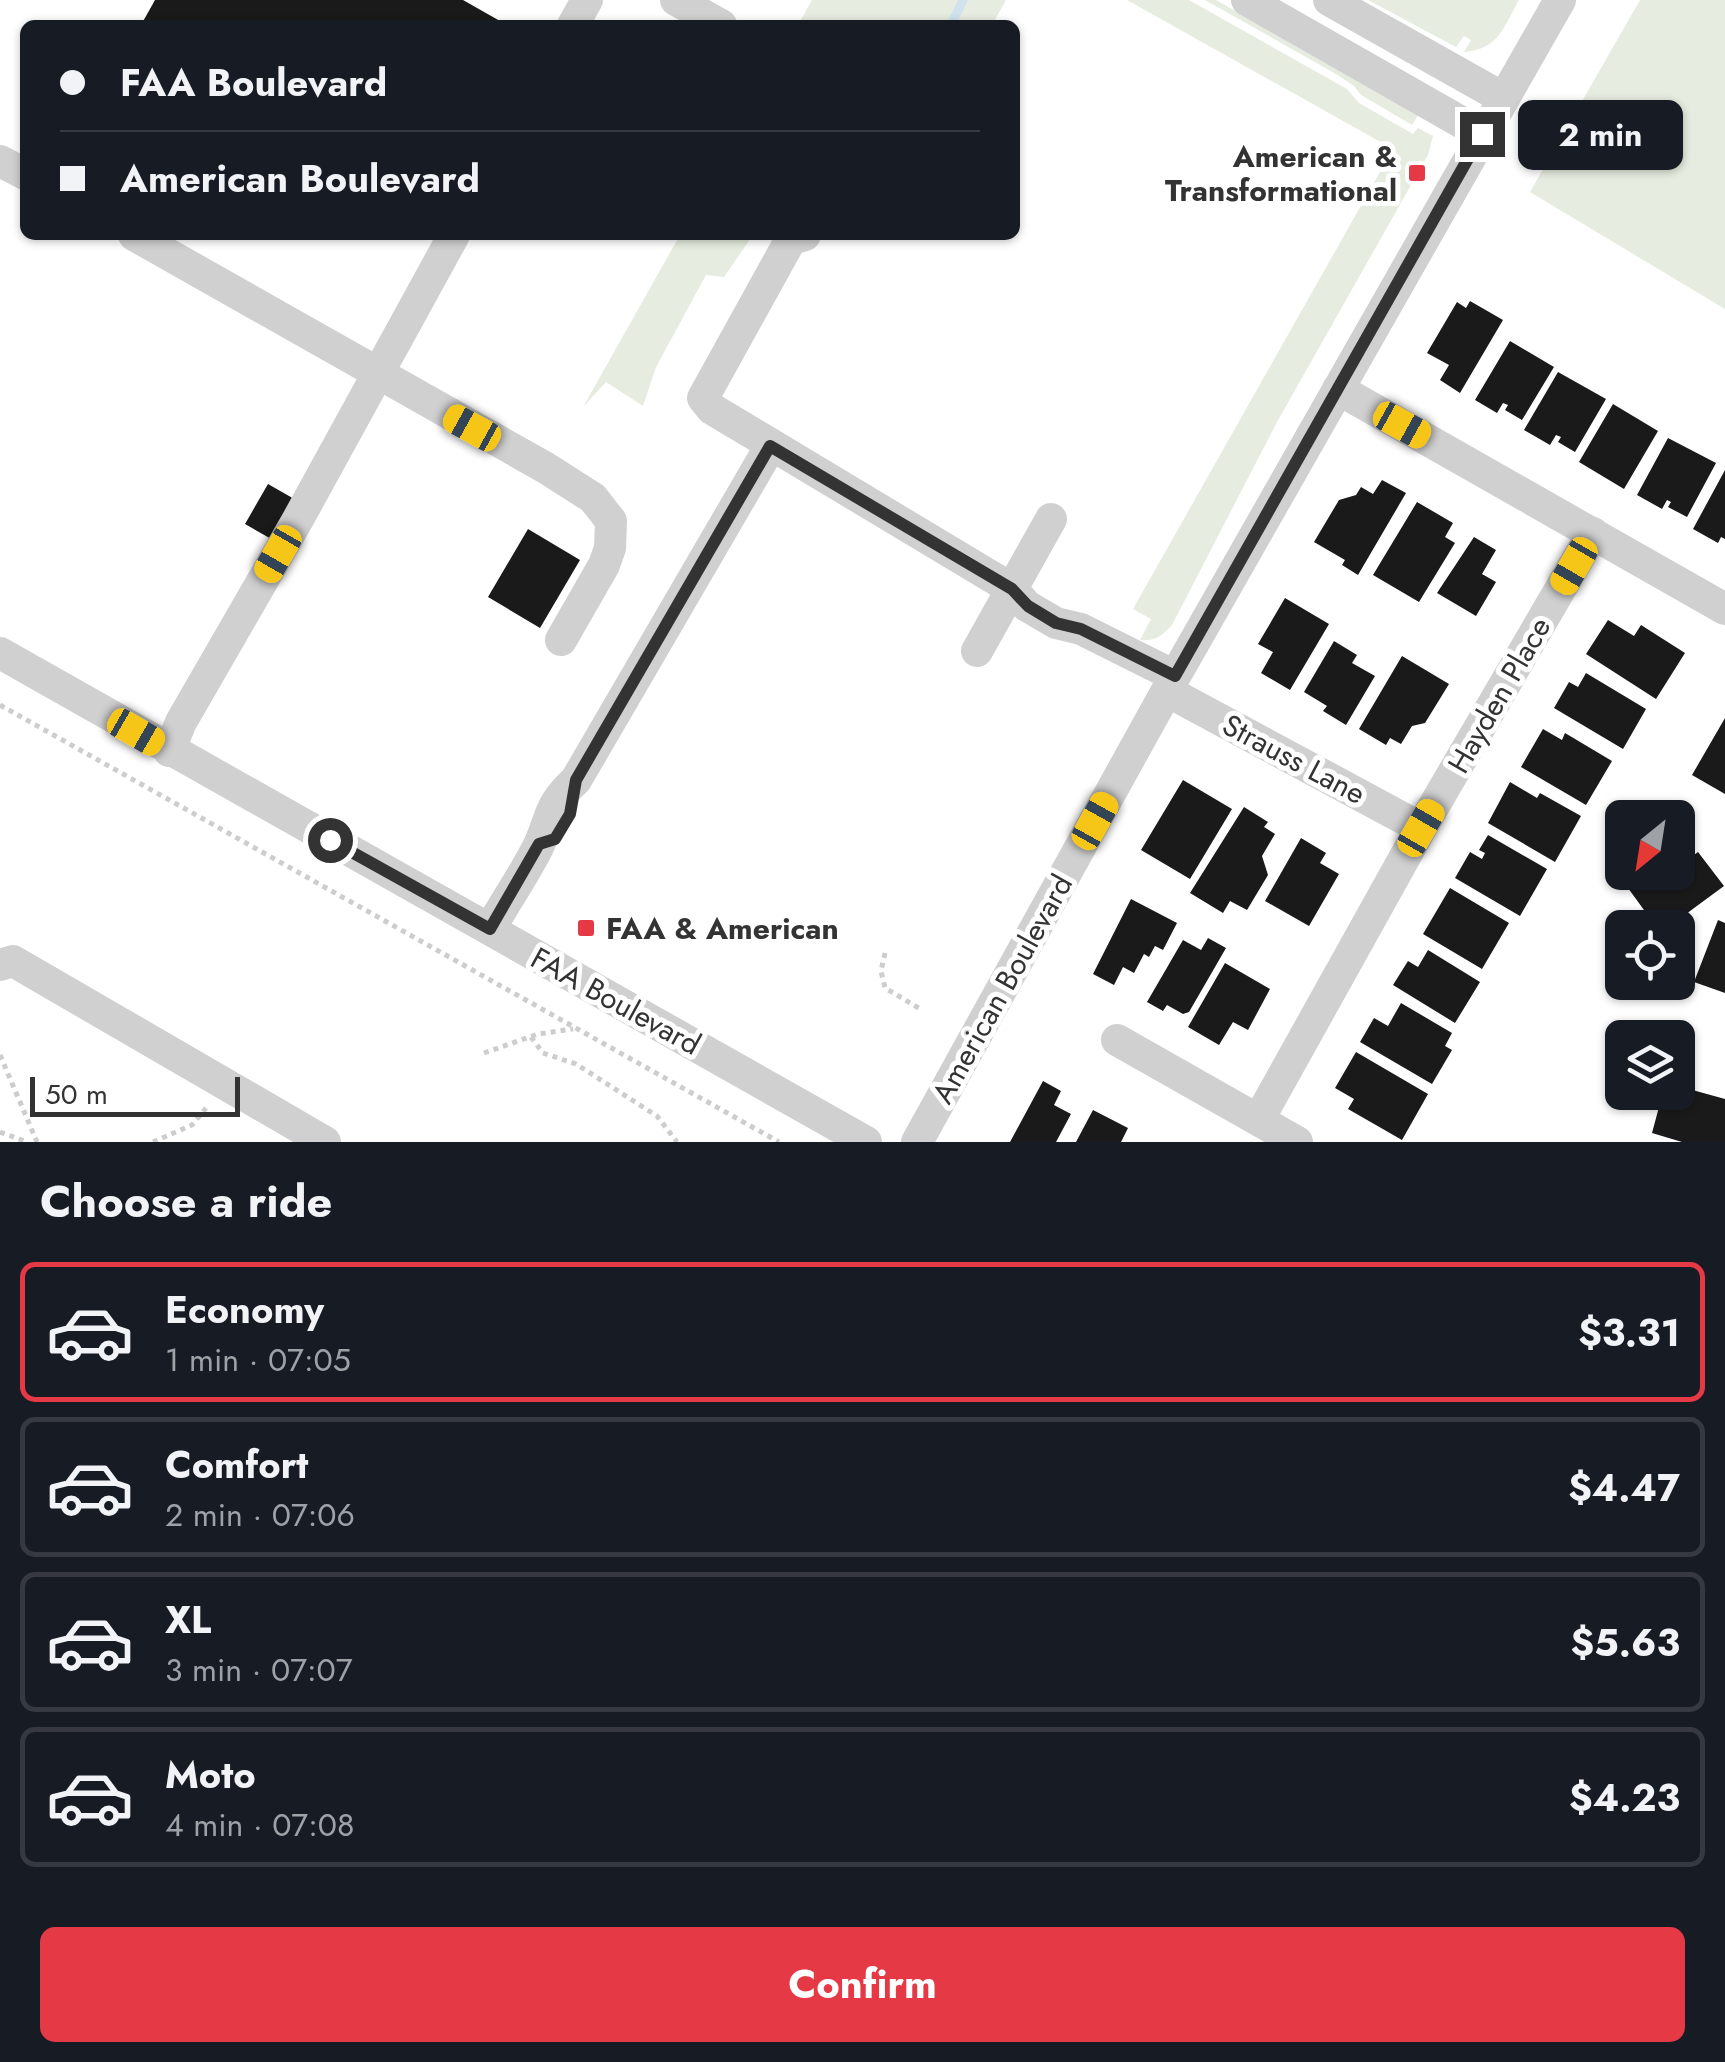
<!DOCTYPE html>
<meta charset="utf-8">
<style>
:root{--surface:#171b24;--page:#20242c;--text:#f1f3f6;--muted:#9ea1a6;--line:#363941;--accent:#e63946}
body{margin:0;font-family:Jost,sans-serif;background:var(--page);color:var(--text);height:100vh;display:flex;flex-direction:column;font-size:38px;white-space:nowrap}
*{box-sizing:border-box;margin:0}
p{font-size:32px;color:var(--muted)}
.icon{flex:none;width:55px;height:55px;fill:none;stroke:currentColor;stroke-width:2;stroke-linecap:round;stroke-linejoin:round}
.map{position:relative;height:1142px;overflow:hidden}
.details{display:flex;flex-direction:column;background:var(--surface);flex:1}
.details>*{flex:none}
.hud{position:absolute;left:20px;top:20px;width:1000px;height:220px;border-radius:15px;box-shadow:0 2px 8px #0004;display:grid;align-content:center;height:220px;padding:0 40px;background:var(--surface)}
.needle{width:65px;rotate:210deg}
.controls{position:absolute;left:1605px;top:800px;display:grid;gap:20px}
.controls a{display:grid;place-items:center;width:90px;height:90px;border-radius:15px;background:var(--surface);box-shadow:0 2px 8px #0004;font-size:50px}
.scale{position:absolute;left:30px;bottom:25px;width:210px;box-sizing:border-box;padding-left:10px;border:5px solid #333;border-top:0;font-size:28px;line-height:35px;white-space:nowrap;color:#333;-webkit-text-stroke:8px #fff;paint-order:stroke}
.end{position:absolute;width:45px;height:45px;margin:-22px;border:12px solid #333;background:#fff;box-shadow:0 0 0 5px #fff}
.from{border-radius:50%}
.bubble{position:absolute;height:70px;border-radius:15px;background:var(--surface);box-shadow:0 2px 8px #0004;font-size:32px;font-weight:700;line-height:70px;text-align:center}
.car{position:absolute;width:30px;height:60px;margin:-30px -15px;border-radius:12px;box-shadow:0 0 8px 2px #0007;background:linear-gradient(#f5c518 24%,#345 0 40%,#f5c518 0 76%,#345 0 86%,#f5c518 0)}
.hud b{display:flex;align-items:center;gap:35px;height:95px;font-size:38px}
.hud b+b{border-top:2px solid var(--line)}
.hud i{width:25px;height:25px;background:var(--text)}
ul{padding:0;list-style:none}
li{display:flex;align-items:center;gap:30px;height:140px;margin:0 20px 15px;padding:0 20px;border:5px solid var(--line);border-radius:15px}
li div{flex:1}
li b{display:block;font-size:38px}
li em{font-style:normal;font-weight:700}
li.on{border-color:var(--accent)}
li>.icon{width:90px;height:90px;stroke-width:1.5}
h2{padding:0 40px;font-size:45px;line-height:120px}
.primary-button{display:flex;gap:20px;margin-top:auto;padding:20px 40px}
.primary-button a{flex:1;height:115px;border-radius:15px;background:var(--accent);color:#fff;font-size:40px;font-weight:700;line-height:115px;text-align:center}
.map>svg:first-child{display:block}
</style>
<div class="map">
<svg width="1725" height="1142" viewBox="0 0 1725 1142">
<rect width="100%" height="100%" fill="#fff"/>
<path fill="#e6ecdf" d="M812,0H1006L992,25H798Z
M1127,0H1189L1347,89L1359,103L1413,134L1418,128L1433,136L1428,155L1277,422L1172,625C1162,636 1156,641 1140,640L1151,619L1133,609L1393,149Z
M1205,0H1216L1418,115L1412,125L1361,95L1354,86L1336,74Z
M1368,0H1519C1503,28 1499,49 1464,52L1471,40L1464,36L1456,47Z
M1640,0H1725V309L1530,192Z
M680,235H753L724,277L706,275L656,367L643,406L606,382L583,407Z"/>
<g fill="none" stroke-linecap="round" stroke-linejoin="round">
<path stroke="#cfe2ee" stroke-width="9" d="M951,25L963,0"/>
</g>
<path fill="#1a1a1a" d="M155,0H463L507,25H141Z
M1470,301L1503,320L1460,393L1440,380L1449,365L1427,353L1457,302L1466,308Z
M1510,341L1554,367L1522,420L1505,410L1508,405L1503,403L1497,413L1475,400Z
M1558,372L1606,399L1575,452L1558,442L1561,437L1556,435L1550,445L1524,430Z
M1613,404L1658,431L1624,489L1579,462Z
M1668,438L1716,463L1687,517L1668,507L1671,502L1667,500L1662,509L1637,495Z
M1725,470V539L1721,537L1718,543L1693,529Z
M1382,480L1406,493L1358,575L1342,565L1345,560L1314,542L1339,500L1356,495L1361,487L1373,494Z
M268,484L296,500L273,540L245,524Z
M1417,502L1453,523L1445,537L1455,543L1419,602L1373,575Z
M528,529L580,560L540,628L488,597Z
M1474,537L1496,550L1482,574L1496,582L1476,616L1437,593Z
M1285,598L1329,624L1290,690L1261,673L1273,652L1258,644Z
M1608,620L1634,636L1641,625L1685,653L1656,699L1586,654Z
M1334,641L1357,655L1352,663L1375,676L1346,725L1323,711L1327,706L1304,692Z
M1402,656L1449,684L1425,723L1412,726L1401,744L1390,738L1386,745L1359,729Z
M1586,673L1646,709L1623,749L1554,708L1569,682L1578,687Z
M1725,718V794L1692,775Z
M1543,729L1562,740L1565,733L1612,761L1586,805L1521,767Z
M1183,780L1232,809L1190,879L1141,850Z
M1510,782L1537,798L1540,793L1581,816L1555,862L1488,823Z
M1244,807L1268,822L1264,827L1275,834L1262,856L1268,875L1247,910L1230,901L1223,913L1190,893Z
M1488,835L1547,869L1520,916L1455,878L1470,852L1482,859L1485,853L1479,850Z
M1301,838L1326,853L1320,863L1339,874L1309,926L1265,901Z
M1698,852L1724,886L1667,928H1657L1628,888L1649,872H1678V867Z
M1450,888L1509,923L1482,969L1423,934Z
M1131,899L1177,923L1163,950L1155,946L1149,957L1144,954L1134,973L1123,967L1114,985L1093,974Z
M1718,920L1725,923V993L1694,982Z
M1208,938L1226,948L1189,1012L1183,1014L1167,1005L1163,1011L1147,1002L1183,940L1201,950Z
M1428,950L1480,982L1455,1023L1393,985L1408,961L1418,967Z
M1225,963L1270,989L1248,1030L1233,1022L1219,1045L1188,1027Z
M1401,1003L1452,1033L1445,1046L1452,1050L1432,1084L1360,1042L1374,1018L1388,1026Z
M1356,1052L1428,1094L1402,1140L1348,1109L1354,1099L1335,1088Z
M1043,1081L1061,1091L1054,1105L1071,1114L1056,1142H1010Z
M1678,1086L1725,1099V1142H1682L1652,1133L1663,1092H1678Z
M1093,1110L1128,1128L1121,1142H1076Z"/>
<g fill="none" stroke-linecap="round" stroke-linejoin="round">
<path stroke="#cdcdcd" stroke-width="5" stroke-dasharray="5 5" stroke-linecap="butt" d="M0,705L779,1142
M885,953L881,971L885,988L922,1010
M531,1037L543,1053L576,1064L657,1116L677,1142
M484,1053L538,1034L573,1029
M0,1055L37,1142
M0,1132L27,1142
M153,1142L192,1125L206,1108"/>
<path stroke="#d0d0d0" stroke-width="32" d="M676,0L721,25
M1247,0L1482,134
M1329,0L1503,98
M573,25L587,0
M0,161L25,174
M134,235L546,468L593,498L611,521L610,548L604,565L561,640
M805,235L791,239L703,398L712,409L1012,589L1027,606L1056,623L1081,629L1175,676
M1338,389L1725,609
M977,651L1051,519
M0,653L866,1142
M1167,691L1421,828
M169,751L181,722L297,521L454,235
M490,929C505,902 524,875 538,847C553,815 547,807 576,780L770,447
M0,965L13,961L325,1142
M1117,1040L1297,1142
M1259,1119L1421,828L1593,533
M917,1142L1175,676L1560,0"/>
</g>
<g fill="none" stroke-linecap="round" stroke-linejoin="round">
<path stroke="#333" stroke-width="12" d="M330,840L490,929L539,844L555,839L570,814L576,780L770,446L1012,589L1028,606L1056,623L1081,629L1175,676L1482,134"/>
</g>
<g fill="#e63946" stroke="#fff" stroke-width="4">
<rect x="1407" y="163" width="20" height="20" rx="5"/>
<rect x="576" y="918" width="20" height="20" rx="5"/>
</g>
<g text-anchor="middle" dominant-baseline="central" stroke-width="10" stroke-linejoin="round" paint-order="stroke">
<g font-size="30" font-weight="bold" fill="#333" stroke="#fff" text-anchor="end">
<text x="1397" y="156">American &amp;<tspan x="1397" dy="34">Transformational</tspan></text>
<text x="606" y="928" text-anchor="start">FAA &amp; American</text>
</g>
<g font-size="30" fill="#333" stroke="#fff">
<text transform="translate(1499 695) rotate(-60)">Hayden Place</text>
<text transform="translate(1294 759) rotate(28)">Strauss Lane</text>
<text transform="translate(1002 989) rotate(-61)">American Boulevard</text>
<text transform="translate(616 1001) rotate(29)">FAA Boulevard</text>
</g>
</g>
</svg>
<div class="controls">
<a><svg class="needle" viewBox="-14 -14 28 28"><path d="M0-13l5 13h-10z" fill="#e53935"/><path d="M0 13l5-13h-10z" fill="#9ea1a6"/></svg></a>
<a><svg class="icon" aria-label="locate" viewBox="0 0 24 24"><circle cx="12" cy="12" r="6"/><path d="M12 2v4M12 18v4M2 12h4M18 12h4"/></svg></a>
<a><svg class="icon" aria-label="layers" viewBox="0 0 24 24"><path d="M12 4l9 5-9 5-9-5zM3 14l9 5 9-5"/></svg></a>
</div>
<div class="scale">50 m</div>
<i class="end from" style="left:330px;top:840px"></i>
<i class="end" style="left:1482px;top:134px"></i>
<div class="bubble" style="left:1518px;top:100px;width:165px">2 min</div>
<i class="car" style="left:1402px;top:425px;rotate:119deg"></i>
<i class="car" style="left:472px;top:428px;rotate:299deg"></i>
<i class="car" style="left:278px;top:554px;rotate:210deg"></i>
<i class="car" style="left:1574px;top:566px;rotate:210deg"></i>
<i class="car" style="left:136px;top:732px;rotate:120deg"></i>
<i class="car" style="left:1095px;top:821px;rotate:29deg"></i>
<i class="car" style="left:1421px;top:828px;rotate:30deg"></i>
<div class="hud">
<b><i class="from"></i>FAA Boulevard</b>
<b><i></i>American Boulevard</b>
</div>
</div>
<section class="details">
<h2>Choose a ride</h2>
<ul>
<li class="on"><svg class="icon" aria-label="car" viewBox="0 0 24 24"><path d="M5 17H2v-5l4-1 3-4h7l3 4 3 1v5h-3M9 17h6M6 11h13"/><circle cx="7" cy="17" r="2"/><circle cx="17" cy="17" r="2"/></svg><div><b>Economy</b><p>1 min · 07:05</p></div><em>$3.31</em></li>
<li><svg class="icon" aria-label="car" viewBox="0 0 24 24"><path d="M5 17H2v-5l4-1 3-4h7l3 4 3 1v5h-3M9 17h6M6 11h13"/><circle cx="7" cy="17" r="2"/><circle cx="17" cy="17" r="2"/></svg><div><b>Comfort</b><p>2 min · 07:06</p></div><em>$4.47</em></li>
<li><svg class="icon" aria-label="car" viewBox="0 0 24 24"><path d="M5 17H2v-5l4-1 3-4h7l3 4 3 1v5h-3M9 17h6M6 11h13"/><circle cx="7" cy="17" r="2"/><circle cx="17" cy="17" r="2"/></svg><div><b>XL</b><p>3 min · 07:07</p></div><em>$5.63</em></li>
<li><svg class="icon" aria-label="car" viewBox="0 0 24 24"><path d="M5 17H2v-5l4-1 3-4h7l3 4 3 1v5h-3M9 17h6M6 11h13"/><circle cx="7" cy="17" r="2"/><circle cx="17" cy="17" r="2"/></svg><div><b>Moto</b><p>4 min · 07:08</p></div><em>$4.23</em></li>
</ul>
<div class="primary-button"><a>Confirm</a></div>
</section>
